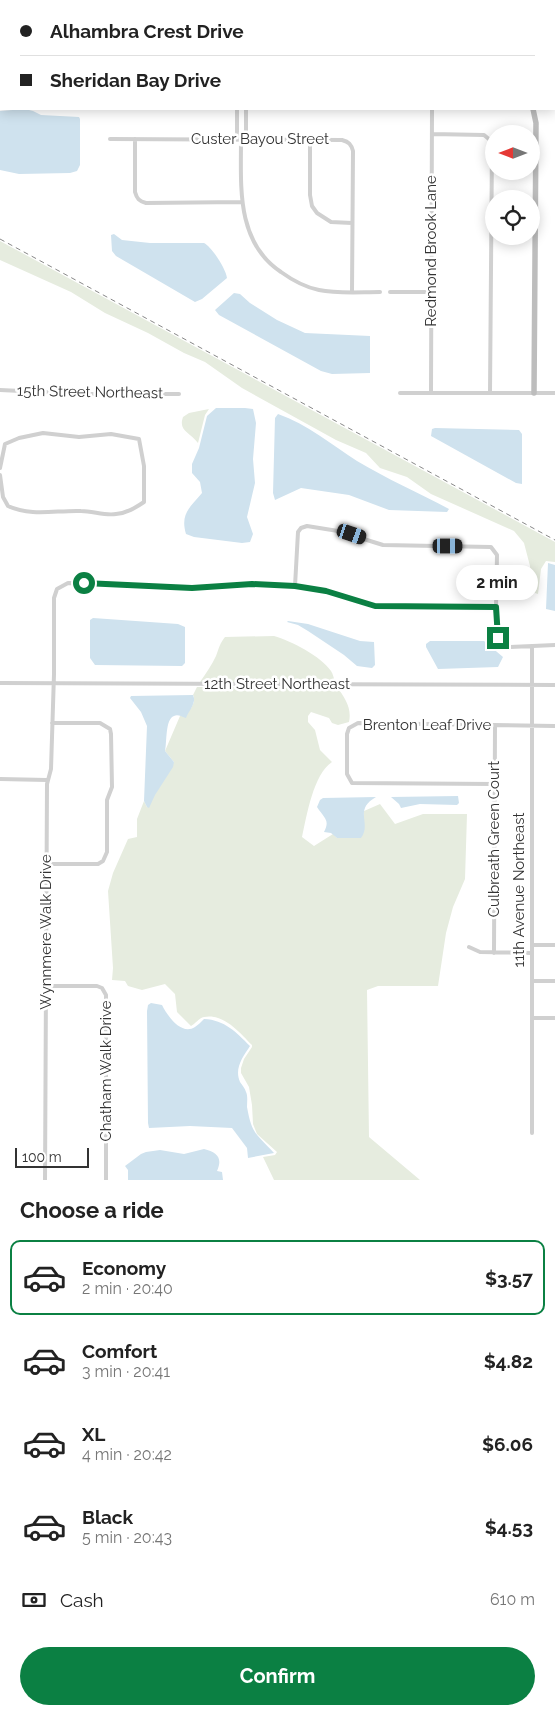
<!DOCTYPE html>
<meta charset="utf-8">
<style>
:root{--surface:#fff;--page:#f6f6f6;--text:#222;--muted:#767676;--line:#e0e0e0;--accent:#0b8043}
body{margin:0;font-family:Raleway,sans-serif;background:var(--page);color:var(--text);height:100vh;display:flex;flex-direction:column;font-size:19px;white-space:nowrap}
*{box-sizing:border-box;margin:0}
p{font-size:16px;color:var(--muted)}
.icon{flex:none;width:28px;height:28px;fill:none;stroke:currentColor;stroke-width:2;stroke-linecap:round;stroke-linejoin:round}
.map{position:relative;height:1180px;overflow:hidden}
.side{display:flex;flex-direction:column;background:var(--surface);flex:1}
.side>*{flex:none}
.guide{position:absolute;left:0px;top:0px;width:555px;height:110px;box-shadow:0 2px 12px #0003;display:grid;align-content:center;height:110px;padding:0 20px;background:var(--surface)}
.needle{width:32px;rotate:270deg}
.fabs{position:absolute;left:485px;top:125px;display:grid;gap:10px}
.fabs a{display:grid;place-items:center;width:55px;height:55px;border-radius:50%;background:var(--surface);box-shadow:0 2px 12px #0003;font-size:25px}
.scale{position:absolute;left:15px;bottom:12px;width:74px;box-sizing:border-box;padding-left:5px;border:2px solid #333;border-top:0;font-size:14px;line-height:18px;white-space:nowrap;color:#333;-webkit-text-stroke:4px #fff;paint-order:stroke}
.end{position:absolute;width:22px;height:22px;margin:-11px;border:6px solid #0b8043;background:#fff;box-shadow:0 0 0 2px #fff}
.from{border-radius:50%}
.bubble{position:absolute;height:35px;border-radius:18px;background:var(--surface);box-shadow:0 2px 12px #0003;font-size:16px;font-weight:700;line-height:35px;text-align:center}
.car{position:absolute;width:15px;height:30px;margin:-15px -8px;border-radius:6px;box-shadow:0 0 4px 1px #0007;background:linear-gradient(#222 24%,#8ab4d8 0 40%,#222 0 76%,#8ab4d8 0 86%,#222 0)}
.guide b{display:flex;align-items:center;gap:18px;height:48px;font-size:19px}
.guide b+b{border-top:1px solid var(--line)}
.guide i{width:12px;height:12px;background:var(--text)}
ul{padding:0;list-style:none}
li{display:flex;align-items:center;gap:15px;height:75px;margin:0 10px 8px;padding:0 10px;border:2px solid transparent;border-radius:10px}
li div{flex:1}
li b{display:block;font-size:19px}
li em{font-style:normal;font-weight:700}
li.current{border-color:var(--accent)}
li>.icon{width:45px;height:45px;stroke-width:1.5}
h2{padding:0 20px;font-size:22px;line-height:60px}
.pay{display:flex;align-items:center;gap:12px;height:55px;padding:0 20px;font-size:19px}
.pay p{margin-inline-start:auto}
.cta{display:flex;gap:10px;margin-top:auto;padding:10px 20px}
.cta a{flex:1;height:58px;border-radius:30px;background:var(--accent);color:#fff;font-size:20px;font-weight:700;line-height:58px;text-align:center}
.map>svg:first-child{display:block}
</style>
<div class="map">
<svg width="555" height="1180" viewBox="0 0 555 1180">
<rect width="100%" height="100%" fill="#fff"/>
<path fill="#e6ecdf" d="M0,241L555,542V562L546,561L541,569L538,594L529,591L530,566L524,543L514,531L431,494L407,477L380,468L366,453L336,440L242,388L205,362L184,353L148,333L105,313L71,292L0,260Z
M209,409L205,415L198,443C190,432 178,431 183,417L189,413Z
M274,636C291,641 321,656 331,671C333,674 334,679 335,682H200C206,673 212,665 216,656C219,648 220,643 225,637Z
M197,687H337C345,698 352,708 349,722L338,725L332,723L329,718L311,712L308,716V722L315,730L320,750L332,762C313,775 307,815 302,837L314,846L333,834L337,838H355L364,825V811L380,804L395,824L423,814H467L465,879L453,907L446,933L438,986H378L367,990L369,1137L420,1180H274L263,1157L275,1155L277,1152L257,1134L253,1124L252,1105L249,1087L241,1073V1068L244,1059L252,1047V1045C240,1033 224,1013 204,1017C199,1018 195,1024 191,1026L177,1012L175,994L165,984L142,990L128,986L125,981L112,980L113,968L108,891L113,873L128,839L137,837V819L144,801L147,807L174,762L165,751L180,716L191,708L194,702V697L193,695Z"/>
<path fill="#cfe2ee" d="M25,109L33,111L41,115L79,117L80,119V165L77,171L70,173L19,174L0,170V111Z
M114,234L122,240L150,243H204C212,247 226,269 227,278L202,299L195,302L116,256L112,251L111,235Z
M234,293L240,294L250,303L277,320L305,333L370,336V373L332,374L321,371L219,315L215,310Z
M216,408H245L253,409L256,423L253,459L255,483L247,517L253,534L250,542L242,543L194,537L186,534C180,514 190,507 202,493L200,482L192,473V464L199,448L207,416Z
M278,414C307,424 332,445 357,461C387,479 419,493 449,509L447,512L389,510L349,495L301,488L275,500L273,493L275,418Z
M435,428L519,430L522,434V484L516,483L431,436L432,429Z
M548,563L555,565V611L546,609Z
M93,618L178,624L185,627V663L182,666L95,665L90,658V620Z
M288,621L308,624L360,641L374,642L375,665L372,668L357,666L344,655L308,631L298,625L287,622Z
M430,641H484L503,657L498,667L438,669L426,647V644Z
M193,695C197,703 189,710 186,718C182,717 178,714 174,716C165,719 167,743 165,751L174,762L173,767L155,795L149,808L147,807L144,801L147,726L141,712L130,698L131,696Z
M458,796L459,803L457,805L420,804L401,808L399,804L391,797Z
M376,797C353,810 372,823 361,838H337L331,833L324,832C330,820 325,819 317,807L320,800L323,798Z
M151,1003L162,1005C167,1015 181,1036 195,1027C198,1025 201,1022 204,1019C225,1020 236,1032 250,1046C243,1057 234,1068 240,1082C242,1085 245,1088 246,1092C248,1096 247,1102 247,1107C252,1135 256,1133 274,1153L248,1158L247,1148L232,1128L190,1126L149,1128L148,1123L147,1011L148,1005Z
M204,1149C217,1152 223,1158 217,1171L222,1172L223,1180H128V1170L125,1166L141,1154L146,1152L160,1150L184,1154Z"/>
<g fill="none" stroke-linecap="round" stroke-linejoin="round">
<path stroke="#d0d0d0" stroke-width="4" d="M4,0V1
M394,0V1
M56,1V0
M154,1V0
M273,1V0
M237,109V132L241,139C241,187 236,242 281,272C292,280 304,287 319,290C338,294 360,292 380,292
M432,134L484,135L490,140L492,145L490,393
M110,139L342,140C349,142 351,144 353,151L352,292
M135,139V192C137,199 139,201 146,203L241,202
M241,139L246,131V109
M310,140V195L312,206L317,213L331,222L352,223
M390,292H431
M0,390L84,394H179
M400,393H555
M431,393L432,109
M0,468L5,444L19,438L43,433L79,437L111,434L139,439L144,466V502C135,508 127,513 116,514C105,516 93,511 81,511C56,510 32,517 8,506L3,497L0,475
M295,586L298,532L301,528L307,526L338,531L383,545L491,547L497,555L496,607L498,638L504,645L510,647L555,645
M0,683L555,685
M0,779L47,780
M494,784L352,783L347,774V734L349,728L358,723L555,726
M46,864H98L103,861L107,852V800L112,787L111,734L110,729L100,723H52
M532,945H555
M469,947L480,952L532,953
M494,953L495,725
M532,981H555
M46,986H97L102,988L106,995V1180
M532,1018H555
M532,1133V646
M45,1180L47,784L51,769L54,674V598L57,589L68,583L117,584L158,587L192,588L252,584L295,586L326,591L375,606L496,607"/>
<path stroke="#bdbdbd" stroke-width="5.5" d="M535,1V0
M0,95H1
M554,97H555
M533,109L536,123L534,393"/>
<path stroke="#888" stroke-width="1" stroke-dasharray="5 4" stroke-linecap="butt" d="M0,239L555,540"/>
</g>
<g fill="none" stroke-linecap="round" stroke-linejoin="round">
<path stroke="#0b8043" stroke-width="6" d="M84,583L192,588L252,584L295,586L326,591L375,606L496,607L498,638"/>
</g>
<g text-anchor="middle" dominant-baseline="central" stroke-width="5" stroke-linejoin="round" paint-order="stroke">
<g font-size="15" fill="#333" stroke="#fff">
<text x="260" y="139">Custer Bayou Street</text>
<text transform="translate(431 251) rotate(-90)">Redmond Brook Lane</text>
<text transform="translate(90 392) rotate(1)">15th Street Northeast</text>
<text x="277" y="684">12th Street Northeast</text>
<text x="427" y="725">Brenton Leaf Drive</text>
<text transform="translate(494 839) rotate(-90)">Culbreath Green Court</text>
<text transform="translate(519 890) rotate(-90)">11th Avenue Northeast</text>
<text transform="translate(46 932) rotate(-90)">Wynnmere Walk Drive</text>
<text transform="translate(106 1071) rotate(-90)">Chatham Walk Drive</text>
</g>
</g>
</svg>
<div class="fabs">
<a><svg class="needle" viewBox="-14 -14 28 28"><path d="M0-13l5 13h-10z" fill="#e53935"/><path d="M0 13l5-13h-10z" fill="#767676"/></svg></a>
<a><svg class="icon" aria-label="locate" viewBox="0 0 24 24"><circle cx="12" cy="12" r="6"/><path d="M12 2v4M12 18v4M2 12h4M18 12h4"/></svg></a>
</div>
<div class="scale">100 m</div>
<i class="end from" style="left:84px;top:583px"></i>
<i class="end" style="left:498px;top:638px"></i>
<div class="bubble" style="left:456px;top:565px;width:82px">2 min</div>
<i class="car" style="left:352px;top:534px;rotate:109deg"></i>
<i class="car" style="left:448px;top:546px;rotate:90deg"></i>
<div class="guide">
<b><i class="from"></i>Alhambra Crest Drive</b>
<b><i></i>Sheridan Bay Drive</b>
</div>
</div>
<section class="side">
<h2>Choose a ride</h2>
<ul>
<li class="current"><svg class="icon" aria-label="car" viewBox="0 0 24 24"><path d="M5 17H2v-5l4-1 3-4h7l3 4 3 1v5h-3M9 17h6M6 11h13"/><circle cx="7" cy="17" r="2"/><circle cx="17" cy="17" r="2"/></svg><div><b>Economy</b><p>2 min · 20:40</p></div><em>$3.57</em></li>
<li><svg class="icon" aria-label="car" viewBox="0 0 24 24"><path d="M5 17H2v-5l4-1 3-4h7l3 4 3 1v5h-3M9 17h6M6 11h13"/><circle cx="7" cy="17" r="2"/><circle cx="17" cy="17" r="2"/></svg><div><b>Comfort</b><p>3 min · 20:41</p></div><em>$4.82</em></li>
<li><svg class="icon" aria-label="car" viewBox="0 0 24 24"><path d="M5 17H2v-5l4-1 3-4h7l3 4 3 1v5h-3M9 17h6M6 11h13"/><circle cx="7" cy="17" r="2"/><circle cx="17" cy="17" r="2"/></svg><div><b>XL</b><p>4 min · 20:42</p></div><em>$6.06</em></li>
<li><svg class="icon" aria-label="car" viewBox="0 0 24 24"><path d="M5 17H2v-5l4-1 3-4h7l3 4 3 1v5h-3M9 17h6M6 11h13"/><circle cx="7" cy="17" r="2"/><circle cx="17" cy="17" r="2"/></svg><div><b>Black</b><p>5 min · 20:43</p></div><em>$4.53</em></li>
</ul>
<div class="pay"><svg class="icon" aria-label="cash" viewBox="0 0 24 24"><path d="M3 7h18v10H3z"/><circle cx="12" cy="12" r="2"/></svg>Cash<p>610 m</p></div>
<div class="cta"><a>Confirm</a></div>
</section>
